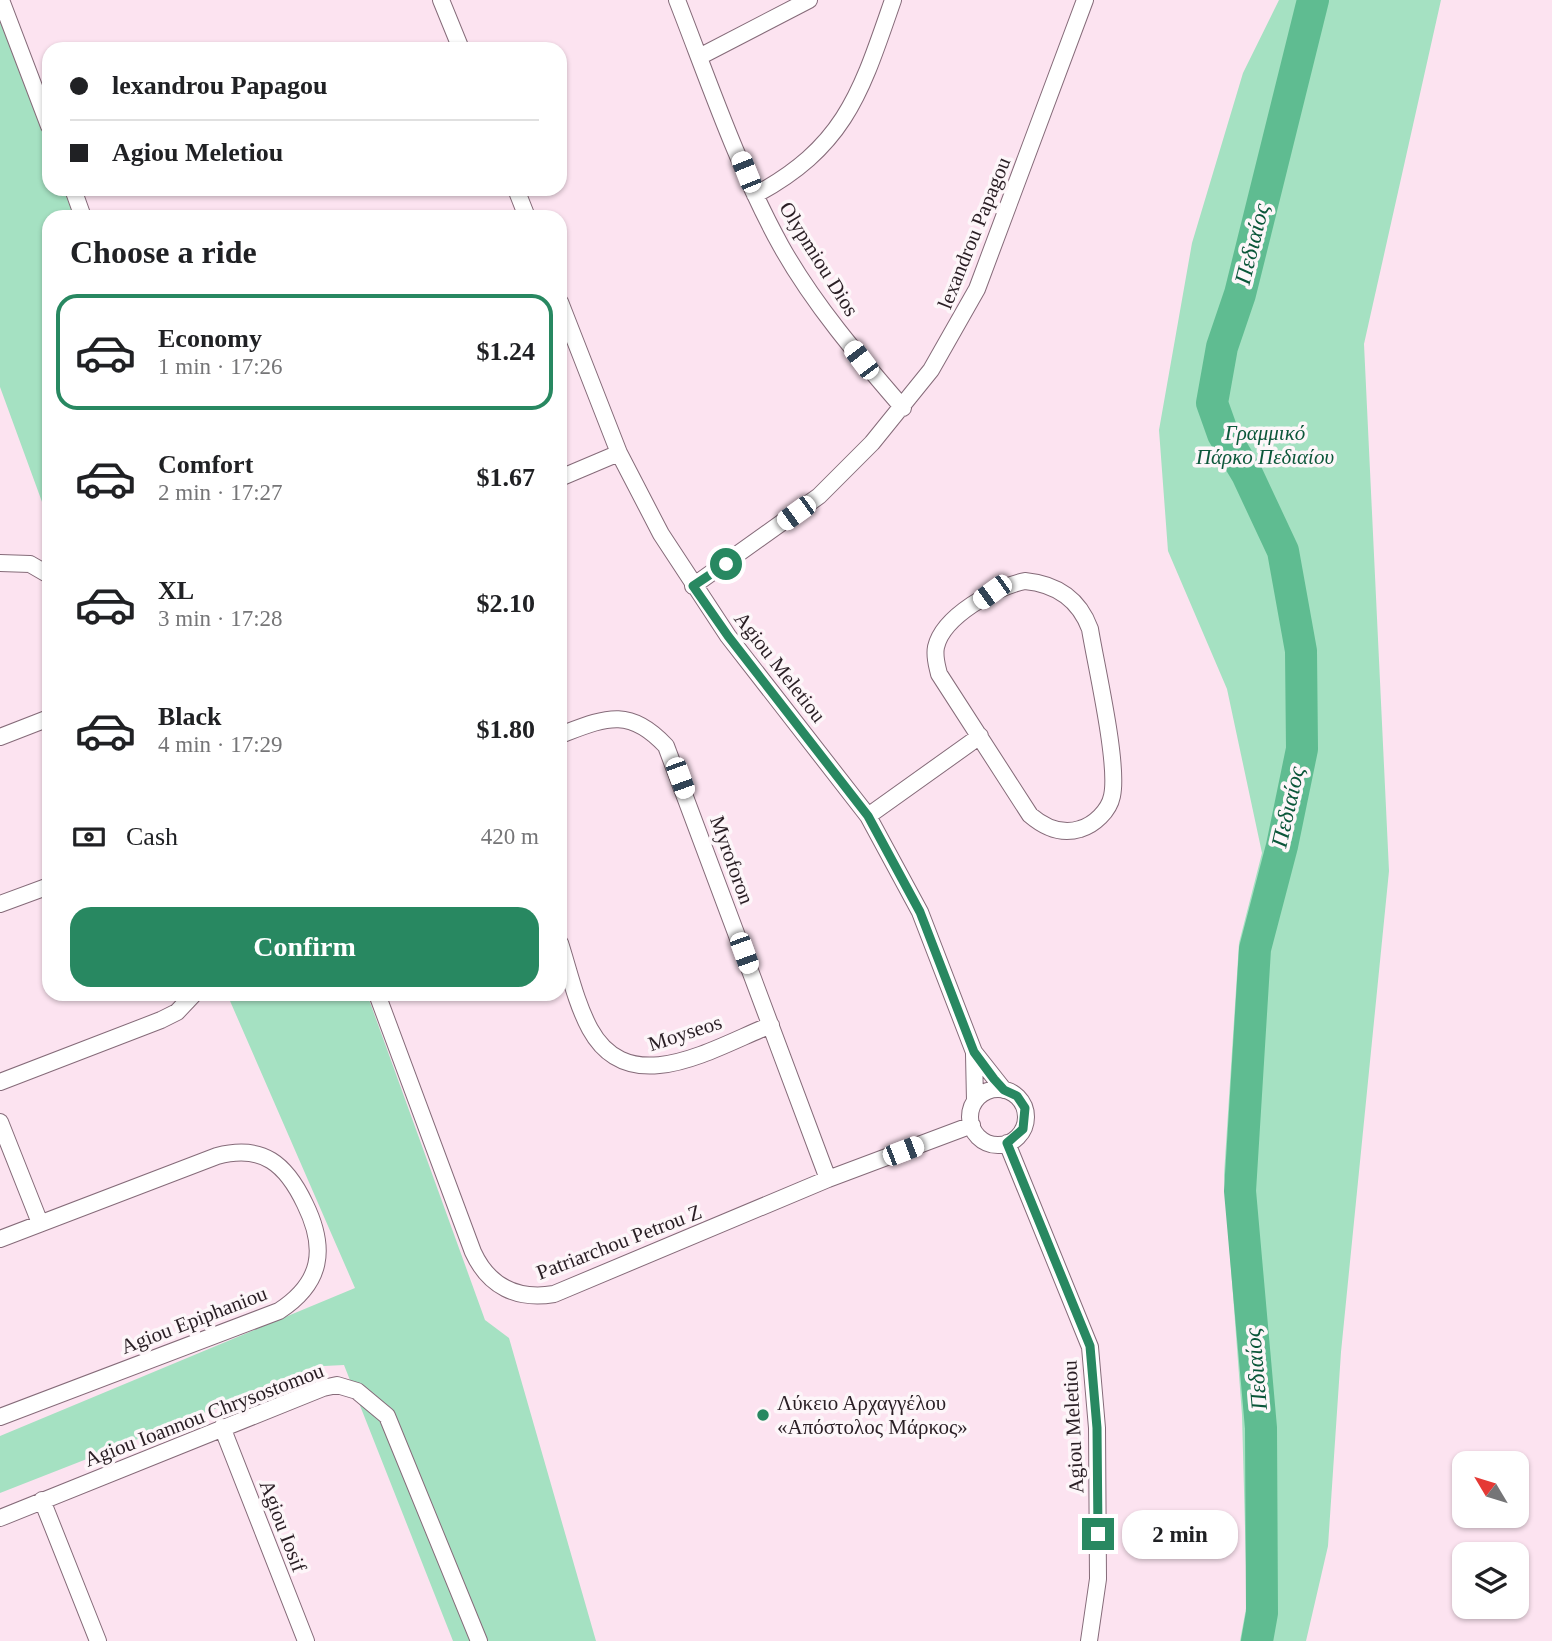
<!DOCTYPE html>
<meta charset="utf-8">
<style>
:root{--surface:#fff;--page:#f2f2f2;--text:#202124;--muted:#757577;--line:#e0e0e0;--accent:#288861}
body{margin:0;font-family:"Times New Roman",serif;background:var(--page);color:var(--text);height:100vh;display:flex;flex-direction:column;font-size:26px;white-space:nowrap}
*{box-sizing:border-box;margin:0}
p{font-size:23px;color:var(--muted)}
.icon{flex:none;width:38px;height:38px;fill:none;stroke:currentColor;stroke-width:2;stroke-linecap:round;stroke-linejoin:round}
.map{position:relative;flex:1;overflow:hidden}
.details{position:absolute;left:42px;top:210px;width:525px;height:791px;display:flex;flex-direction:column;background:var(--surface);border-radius:21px;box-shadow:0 2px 5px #0004}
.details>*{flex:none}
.guide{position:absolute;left:42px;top:42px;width:525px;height:154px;border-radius:21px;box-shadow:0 2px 5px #0004;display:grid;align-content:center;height:154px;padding:0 28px;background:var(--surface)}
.needle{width:46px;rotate:308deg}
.buttons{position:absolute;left:1452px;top:1451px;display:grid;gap:14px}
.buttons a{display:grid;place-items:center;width:77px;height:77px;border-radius:14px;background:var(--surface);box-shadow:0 2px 5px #0004;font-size:35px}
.end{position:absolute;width:32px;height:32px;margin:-16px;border:9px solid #288861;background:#fff;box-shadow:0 0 0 4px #fff}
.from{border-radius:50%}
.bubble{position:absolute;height:49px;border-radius:21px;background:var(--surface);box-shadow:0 2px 5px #0004;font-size:23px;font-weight:800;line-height:49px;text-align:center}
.car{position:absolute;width:21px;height:42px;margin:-21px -10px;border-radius:9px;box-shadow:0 0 5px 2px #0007;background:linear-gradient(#fff 24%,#345 0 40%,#fff 0 76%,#345 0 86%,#fff 0)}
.guide b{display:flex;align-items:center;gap:24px;height:66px;font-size:26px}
.guide b+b{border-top:2px solid var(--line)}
.guide i{width:18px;height:18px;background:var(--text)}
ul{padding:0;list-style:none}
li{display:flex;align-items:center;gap:21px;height:116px;margin:0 14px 10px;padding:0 14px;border:4px solid transparent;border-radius:21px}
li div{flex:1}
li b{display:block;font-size:26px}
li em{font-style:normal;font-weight:800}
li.current{border-color:var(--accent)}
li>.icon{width:63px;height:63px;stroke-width:1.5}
h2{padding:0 28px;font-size:32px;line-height:84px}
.pay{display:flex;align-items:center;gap:18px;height:77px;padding:0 28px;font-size:26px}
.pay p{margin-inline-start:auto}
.primary-button{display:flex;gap:14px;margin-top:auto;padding:14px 28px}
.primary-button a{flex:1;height:80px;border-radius:21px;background:var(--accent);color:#fff;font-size:28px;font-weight:800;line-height:80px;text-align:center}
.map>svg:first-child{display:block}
</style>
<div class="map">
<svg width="1552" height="1641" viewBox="0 0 1552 1641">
<rect width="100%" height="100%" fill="#fce3f0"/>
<path fill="#a5e1c2" d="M0,0L49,118V189H75L85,217H49V521L0,387Z
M1279,0H1441L1364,344L1389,871L1341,1352L1328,1546L1306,1641H1240L1247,1603L1242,1415L1224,1175L1239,943L1262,853L1227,689L1168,551L1159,430L1192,243L1243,73Z
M227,994H367L485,1320L509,1338L596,1641H453L344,1365L324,1366L0,1493V1436L355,1288Z"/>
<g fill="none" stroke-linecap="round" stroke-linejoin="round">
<path stroke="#5fbc91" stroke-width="32" d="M1257,1641L1262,1613L1261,1428L1240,1191L1255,949L1282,846L1302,749L1301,651L1283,551L1247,474L1223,434L1212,403L1222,347L1240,294L1313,0"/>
<defs>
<path id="minor" d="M1,0L49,126
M441,0L461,49
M677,0C709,82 738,168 781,246C814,305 859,357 903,408
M699,57L809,0
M73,189L83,217
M516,189L527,217
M755,195C846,146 861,92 893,0
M560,302L619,453L661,534L728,636L868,816L920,912L974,1052L1004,1090
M560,478L619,453
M0,563L30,564L49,575
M1025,581C1056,584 1079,599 1090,629C1096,666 1119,764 1112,796C1109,811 1094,825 1080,829C1061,835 1044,827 1030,815L939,674C937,665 934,657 936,647C943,616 996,587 1025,581Z
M693,586L819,496L872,443L931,370L977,289L1085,0
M560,735C605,718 629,706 666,746L828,1179
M0,737L49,718
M868,816L980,736
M0,904L49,886
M560,943C569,971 576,1003 590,1029C630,1102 715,1047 771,1025
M377,994L473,1252C489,1287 517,1300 554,1294L828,1179L972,1125
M974,1054L975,1101
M0,1082L161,1020L177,1012L194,994
M970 1117a28 28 0 1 1 56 0a28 28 0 1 1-56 0Z
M0,1122L40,1223
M1007,1143L1090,1347L1097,1428L1098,1579L1089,1641
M0,1239L217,1156C263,1144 286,1164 305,1204C327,1249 322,1283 279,1311L0,1417
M222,1427L306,1641
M42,1500L98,1641
M0,1518L323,1388L337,1385L357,1391L387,1416L479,1641"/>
</defs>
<use href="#minor" stroke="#856b79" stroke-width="18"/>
<use href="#minor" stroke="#fff" stroke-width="16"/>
</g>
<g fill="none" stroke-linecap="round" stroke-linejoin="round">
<path stroke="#288861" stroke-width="9" d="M726,564L693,586L728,636L868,816L920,912L974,1052L994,1079L1004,1090L1017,1096L1025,1108L1023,1129L1007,1143L1090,1346L1097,1428L1098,1534"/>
</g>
<circle fill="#288861" stroke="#fdf6f9" stroke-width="2.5" cx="763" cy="1415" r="7"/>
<g text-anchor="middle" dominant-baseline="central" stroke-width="7" stroke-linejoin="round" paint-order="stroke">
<g font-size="21" fill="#291e24" stroke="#fdf6f9">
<text transform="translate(974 233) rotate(-68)">lexandrou Papagou</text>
<text transform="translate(819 259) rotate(58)">Olypmiou Dios</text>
<text transform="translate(780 667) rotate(52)">Agiou Meletiou</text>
<text transform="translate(732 860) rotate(70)">Myroforon</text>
<text transform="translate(685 1033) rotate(-18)">Moyseos</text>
<text transform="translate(619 1242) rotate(-21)">Patriarchou Petrou Z</text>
<text transform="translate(194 1320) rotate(-21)">Agiou Epiphaniou</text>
<text transform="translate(204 1415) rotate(-21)">Agiou Ioannou Chrysostomou</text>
<text transform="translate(1073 1427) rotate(-93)">Agiou Meletiou</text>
<text transform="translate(283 1526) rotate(69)">Agiou Iosif</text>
</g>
<g font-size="21" font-style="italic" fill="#0c573a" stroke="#fdf6f9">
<text x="1265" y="433">Γραμμικό<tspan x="1265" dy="24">Πάρκο Πεδιαίου</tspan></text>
</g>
<g font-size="21" fill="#291e24" stroke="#fdf6f9" text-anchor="start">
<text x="777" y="1403">Λύκειο Αρχαγγέλου<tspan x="777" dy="24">«Απόστολος Μάρκος»</tspan></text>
</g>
<g font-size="23" font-style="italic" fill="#0a5639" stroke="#fdf6f9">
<text transform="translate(1252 244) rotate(-76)">Πεδιαίος</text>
<text transform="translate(1288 807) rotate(-77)">Πεδιαίος</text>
<text transform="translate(1256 1369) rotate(-95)">Πεδιαίος</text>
</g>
</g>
</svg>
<div class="buttons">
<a><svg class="needle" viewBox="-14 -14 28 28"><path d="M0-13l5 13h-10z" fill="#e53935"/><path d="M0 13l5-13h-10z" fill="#757577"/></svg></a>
<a><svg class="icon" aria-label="layers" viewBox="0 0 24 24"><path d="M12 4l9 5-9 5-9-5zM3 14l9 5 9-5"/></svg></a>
</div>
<i class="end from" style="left:726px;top:564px"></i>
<i class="end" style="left:1098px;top:1534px"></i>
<div class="bubble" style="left:1122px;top:1510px;width:116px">2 min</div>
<i class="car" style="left:746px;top:172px;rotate:338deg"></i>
<i class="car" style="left:861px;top:360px;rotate:323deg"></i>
<i class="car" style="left:796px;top:513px;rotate:234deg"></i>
<i class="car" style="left:992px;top:592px;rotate:234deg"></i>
<i class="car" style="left:680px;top:778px;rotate:160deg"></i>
<i class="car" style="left:744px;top:953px;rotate:160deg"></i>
<i class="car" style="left:903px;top:1151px;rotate:69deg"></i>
<div class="guide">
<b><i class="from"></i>lexandrou Papagou</b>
<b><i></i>Agiou Meletiou</b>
</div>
<section class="details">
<h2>Choose a ride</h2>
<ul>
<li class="current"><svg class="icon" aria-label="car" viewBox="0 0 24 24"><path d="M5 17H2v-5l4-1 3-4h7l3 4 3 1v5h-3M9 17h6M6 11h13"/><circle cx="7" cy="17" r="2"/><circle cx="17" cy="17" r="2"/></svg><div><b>Economy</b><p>1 min · 17:26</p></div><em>$1.24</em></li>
<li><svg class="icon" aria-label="car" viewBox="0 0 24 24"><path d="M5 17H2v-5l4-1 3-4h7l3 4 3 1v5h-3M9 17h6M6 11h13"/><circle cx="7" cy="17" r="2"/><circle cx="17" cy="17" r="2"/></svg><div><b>Comfort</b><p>2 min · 17:27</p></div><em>$1.67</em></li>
<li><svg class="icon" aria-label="car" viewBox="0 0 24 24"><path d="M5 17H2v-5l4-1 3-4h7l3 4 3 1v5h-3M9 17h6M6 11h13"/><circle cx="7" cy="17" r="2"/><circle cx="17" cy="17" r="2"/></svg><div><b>XL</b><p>3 min · 17:28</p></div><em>$2.10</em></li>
<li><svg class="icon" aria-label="car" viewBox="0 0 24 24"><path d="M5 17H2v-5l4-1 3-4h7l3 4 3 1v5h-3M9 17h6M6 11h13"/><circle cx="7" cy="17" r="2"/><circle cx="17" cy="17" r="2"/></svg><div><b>Black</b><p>4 min · 17:29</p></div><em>$1.80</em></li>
</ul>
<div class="pay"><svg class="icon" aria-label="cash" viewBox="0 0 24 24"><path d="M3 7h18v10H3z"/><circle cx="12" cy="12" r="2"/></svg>Cash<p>420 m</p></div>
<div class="primary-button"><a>Confirm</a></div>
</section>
</div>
